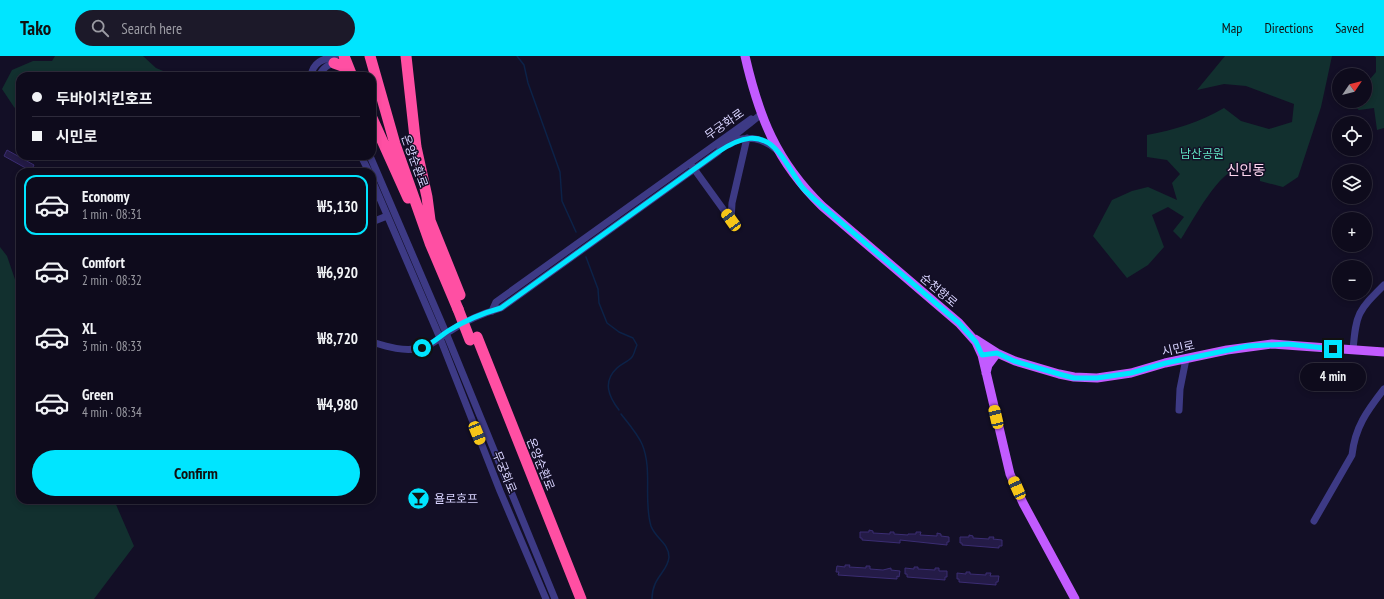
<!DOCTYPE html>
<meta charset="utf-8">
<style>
:root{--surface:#0e0b1c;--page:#1c1929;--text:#f1f3f6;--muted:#9b9ba3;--line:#2e2b3b;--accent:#00e5ff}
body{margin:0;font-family:"PT Sans Narrow","Noto Sans KR",sans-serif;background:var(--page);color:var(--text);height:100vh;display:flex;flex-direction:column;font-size:15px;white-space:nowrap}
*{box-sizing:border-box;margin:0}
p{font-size:13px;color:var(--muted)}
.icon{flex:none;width:22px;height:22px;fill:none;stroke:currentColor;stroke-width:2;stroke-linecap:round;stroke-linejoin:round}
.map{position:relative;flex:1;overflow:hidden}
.sheet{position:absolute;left:16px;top:112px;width:360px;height:336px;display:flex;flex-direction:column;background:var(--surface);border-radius:12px;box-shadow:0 2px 6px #0003,0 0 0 1px var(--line)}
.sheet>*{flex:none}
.banner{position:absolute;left:16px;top:16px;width:360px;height:88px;border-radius:12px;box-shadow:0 2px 6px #0003,0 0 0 1px var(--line);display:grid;align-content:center;height:88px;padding:0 16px;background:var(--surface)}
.needle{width:26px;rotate:55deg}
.controls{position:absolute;left:1332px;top:12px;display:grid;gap:8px}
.controls a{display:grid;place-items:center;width:40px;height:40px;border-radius:50%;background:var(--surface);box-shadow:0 2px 6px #0003,0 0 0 1px var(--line);font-size:20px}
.end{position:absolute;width:18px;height:18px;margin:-9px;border:5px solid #00e5ff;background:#111;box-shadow:0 0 0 2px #111}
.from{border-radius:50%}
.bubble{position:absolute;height:28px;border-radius:14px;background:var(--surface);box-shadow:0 2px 6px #0003,0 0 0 1px var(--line);font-size:13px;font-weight:700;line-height:28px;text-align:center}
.car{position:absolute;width:12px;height:24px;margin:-12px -6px;border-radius:5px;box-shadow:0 0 3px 1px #0007;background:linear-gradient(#f5c518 24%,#345 0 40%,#f5c518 0 76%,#345 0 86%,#f5c518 0)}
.banner b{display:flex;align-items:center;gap:14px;height:38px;font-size:15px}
.banner b+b{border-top:1px solid var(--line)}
.banner i{width:10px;height:10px;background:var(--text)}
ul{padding:7px 0 0;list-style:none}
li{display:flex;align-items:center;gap:12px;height:60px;margin:0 8px 6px;padding:0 8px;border:2px solid transparent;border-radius:12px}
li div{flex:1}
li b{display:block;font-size:15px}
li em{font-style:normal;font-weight:700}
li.active{border-color:var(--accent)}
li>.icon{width:36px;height:36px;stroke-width:1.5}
.cta{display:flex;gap:8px;margin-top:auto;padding:8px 16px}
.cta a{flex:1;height:46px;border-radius:24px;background:var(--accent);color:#111;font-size:16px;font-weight:700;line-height:46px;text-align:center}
header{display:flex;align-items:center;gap:24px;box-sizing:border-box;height:56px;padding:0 20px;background:var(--accent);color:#111}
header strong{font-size:19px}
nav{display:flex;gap:22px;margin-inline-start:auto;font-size:14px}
.search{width:280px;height:36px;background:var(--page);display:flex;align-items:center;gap:10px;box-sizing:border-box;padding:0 14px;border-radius:22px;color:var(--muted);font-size:15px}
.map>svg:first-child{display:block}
</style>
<header>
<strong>Tako</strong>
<div class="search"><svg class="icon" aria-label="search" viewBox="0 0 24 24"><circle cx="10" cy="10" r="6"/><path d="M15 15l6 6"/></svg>Search here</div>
<nav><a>Map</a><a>Directions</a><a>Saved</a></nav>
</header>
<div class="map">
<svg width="1384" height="543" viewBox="0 0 1384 543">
<rect width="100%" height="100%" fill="#130f26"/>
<path fill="#12302f" d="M55,0H143L156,12L175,20H20V57L14,51L2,33L12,14L33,5H52Z
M1225,0H1332L1321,51L1298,121L1283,131L1260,125V111C1255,110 1247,109 1242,110C1218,115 1194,163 1181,183L1173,175L1184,161L1168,151L1152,159L1164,191L1148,209L1127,222L1093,180L1112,144L1132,135L1148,131L1177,144L1172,127L1180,118L1167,104L1147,101V79C1174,74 1200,66 1224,52L1241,65L1269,73L1292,66L1294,48L1246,30L1224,28L1197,34Z
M1374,0H1384V72L1377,74L1374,52L1359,54L1347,45H1365V29L1376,16V1Z
M0,191L7,200L20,238V444H114L134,490L94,543H0Z"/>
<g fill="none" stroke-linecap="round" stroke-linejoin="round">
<path stroke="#0c2248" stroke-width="1.5" d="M517,0L524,9L528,27L560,116L562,145L576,176
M586,201L598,233L599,247L607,267L619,276L633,282L637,289C635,293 634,299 632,301C628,306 621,308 617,312C602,326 609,341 619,354
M621,358C628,367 637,377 642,388C653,414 643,444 651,470C655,482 669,487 669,501C668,516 652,521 652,543"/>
</g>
<path fill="#241b47" stroke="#3b2d73" d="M7,94L34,109L31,115L4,100Z
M869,474L873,475V477L890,478V476H894V478L908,479V478H916V476H921L920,479L937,480V477L941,478V480L949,481V486H947V489L900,484V487L862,484V482H860V476H869Z
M969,479L973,480V482L989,483V481H994L993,483L1002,484V490H999V492L962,489V487H960V481H969Z
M845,509H850L849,511L866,512V510H870V513L883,514L891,512V514L900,515L899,521L897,520V523L838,519L839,516H836L837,510L845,511Z
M914,511H918V513L935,514V512H939V515H947V521H945V524L907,521V518H905V512L914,513Z
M966,516H970V518L986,519V517H991L990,520H999L998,526H996V529L959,526V523H957V517L966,518Z"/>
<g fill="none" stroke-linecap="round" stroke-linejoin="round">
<path stroke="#3d3a85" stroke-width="7" d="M311,20C313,6 323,3 335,0
M319,20C323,11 328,9 337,6
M730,88C746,77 765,83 778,95
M361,100L369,116
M370,100L446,277L555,543
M692,110L731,164
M372,124L440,282L500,435L546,543
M731,164L732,147L747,82
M372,166L387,160
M492,255L496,246L751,63
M372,286C388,291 404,296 421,292C432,290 440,281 450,275C465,265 484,257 501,252L718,96C729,81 747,71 761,58
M1353,294C1356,257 1358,255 1384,229
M1179,354L1180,333L1186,303
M1314,465L1352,399C1355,371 1367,355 1384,333"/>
<path stroke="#c25bff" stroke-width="9" d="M745,0C759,61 776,105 822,150L959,267L976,286L982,299L1010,418L1023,447L1075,543
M975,283L997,297L988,309L986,317
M982,299L997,297L1015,305L1059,318L1074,321L1097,322L1131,317L1165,307L1227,294L1272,288L1384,296"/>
<path stroke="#ff4fa3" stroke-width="11" d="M344,0L352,20
M370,0L395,88L430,187L458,253
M406,0L416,91L427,141L430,164
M334,7L348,12
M372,62L408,142
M427,157L460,239
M477,281L581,543"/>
<path stroke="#ff4fa3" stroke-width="11" d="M458,253L470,284"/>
</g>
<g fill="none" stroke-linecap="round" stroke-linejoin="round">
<path stroke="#00e5ff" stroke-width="5" d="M422,292C432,288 439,281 448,275C464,265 483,257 501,252L718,96C739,82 761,73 780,98C788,108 794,120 802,131C808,138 815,144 822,150L959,267L976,286L982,299L997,297L1014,305L1059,318L1074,322H1097L1131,317L1166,307L1248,290L1288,288L1333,293"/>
</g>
<defs>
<symbol id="bar-disc" viewBox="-11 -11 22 22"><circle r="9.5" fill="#00e5ff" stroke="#130f26"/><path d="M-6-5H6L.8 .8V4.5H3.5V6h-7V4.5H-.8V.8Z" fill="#111"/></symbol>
</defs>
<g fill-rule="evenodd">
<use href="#bar-disc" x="406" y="430" width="25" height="25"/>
</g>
<g text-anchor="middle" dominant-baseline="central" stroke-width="3" stroke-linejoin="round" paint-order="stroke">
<g font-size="12" fill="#d9d4ff" stroke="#130f26">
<text transform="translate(724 68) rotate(-35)">무궁화로</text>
<text transform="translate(415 105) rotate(70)">온양순환로</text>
<text transform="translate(939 234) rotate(40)">순천향로</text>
<text transform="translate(1178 292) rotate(-13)">시민로</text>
<text transform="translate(541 408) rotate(68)">온양순환로</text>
<text transform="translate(505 416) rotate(68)">무궁화로</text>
</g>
<g font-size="12" fill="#5fe0c0" stroke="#130f26">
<text x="1202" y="97">남산공원</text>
</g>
<g font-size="12" fill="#d9d4ff" stroke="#130f26" text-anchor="start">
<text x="434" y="442">욜로호프</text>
</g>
<g font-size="14" fill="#ffd6f0" stroke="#130f26">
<text x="1246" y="114">신인동</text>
</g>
</g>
</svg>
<div class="controls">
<a><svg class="needle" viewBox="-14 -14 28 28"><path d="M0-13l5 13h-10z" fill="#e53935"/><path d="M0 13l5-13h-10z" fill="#9b9ba3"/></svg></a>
<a><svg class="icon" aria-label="locate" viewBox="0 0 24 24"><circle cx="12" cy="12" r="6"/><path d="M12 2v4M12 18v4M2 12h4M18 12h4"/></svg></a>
<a><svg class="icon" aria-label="layers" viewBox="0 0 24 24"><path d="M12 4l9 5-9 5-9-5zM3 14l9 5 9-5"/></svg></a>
<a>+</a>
<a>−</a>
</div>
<i class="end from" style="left:422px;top:292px"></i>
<i class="end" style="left:1333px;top:293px"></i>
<div class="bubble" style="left:1300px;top:307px;width:66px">4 min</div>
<i class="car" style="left:731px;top:164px;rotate:324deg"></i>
<i class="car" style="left:996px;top:361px;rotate:347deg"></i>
<i class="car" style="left:477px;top:377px;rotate:158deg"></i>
<i class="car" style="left:1017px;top:432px;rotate:336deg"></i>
<div class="banner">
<b><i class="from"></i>두바이치킨호프</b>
<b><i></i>시민로</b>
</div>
<section class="sheet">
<ul>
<li class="active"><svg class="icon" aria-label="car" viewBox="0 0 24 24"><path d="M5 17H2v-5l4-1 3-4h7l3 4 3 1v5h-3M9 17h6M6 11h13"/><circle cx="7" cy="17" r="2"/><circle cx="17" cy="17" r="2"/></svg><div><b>Economy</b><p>1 min · 08:31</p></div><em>₩5,130</em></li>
<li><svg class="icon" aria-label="car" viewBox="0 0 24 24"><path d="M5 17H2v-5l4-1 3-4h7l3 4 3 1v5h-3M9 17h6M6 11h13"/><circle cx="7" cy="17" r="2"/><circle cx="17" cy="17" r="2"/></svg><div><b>Comfort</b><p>2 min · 08:32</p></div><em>₩6,920</em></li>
<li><svg class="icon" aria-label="car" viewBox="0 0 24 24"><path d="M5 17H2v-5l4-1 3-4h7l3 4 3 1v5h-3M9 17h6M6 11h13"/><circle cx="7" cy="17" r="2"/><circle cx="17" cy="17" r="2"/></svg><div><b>XL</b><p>3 min · 08:33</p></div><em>₩8,720</em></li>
<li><svg class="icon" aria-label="car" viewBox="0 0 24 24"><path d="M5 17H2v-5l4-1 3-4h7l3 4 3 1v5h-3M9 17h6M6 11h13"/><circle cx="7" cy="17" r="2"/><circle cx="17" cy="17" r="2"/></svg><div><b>Green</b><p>4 min · 08:34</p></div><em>₩4,980</em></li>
</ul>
<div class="cta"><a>Confirm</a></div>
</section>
</div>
